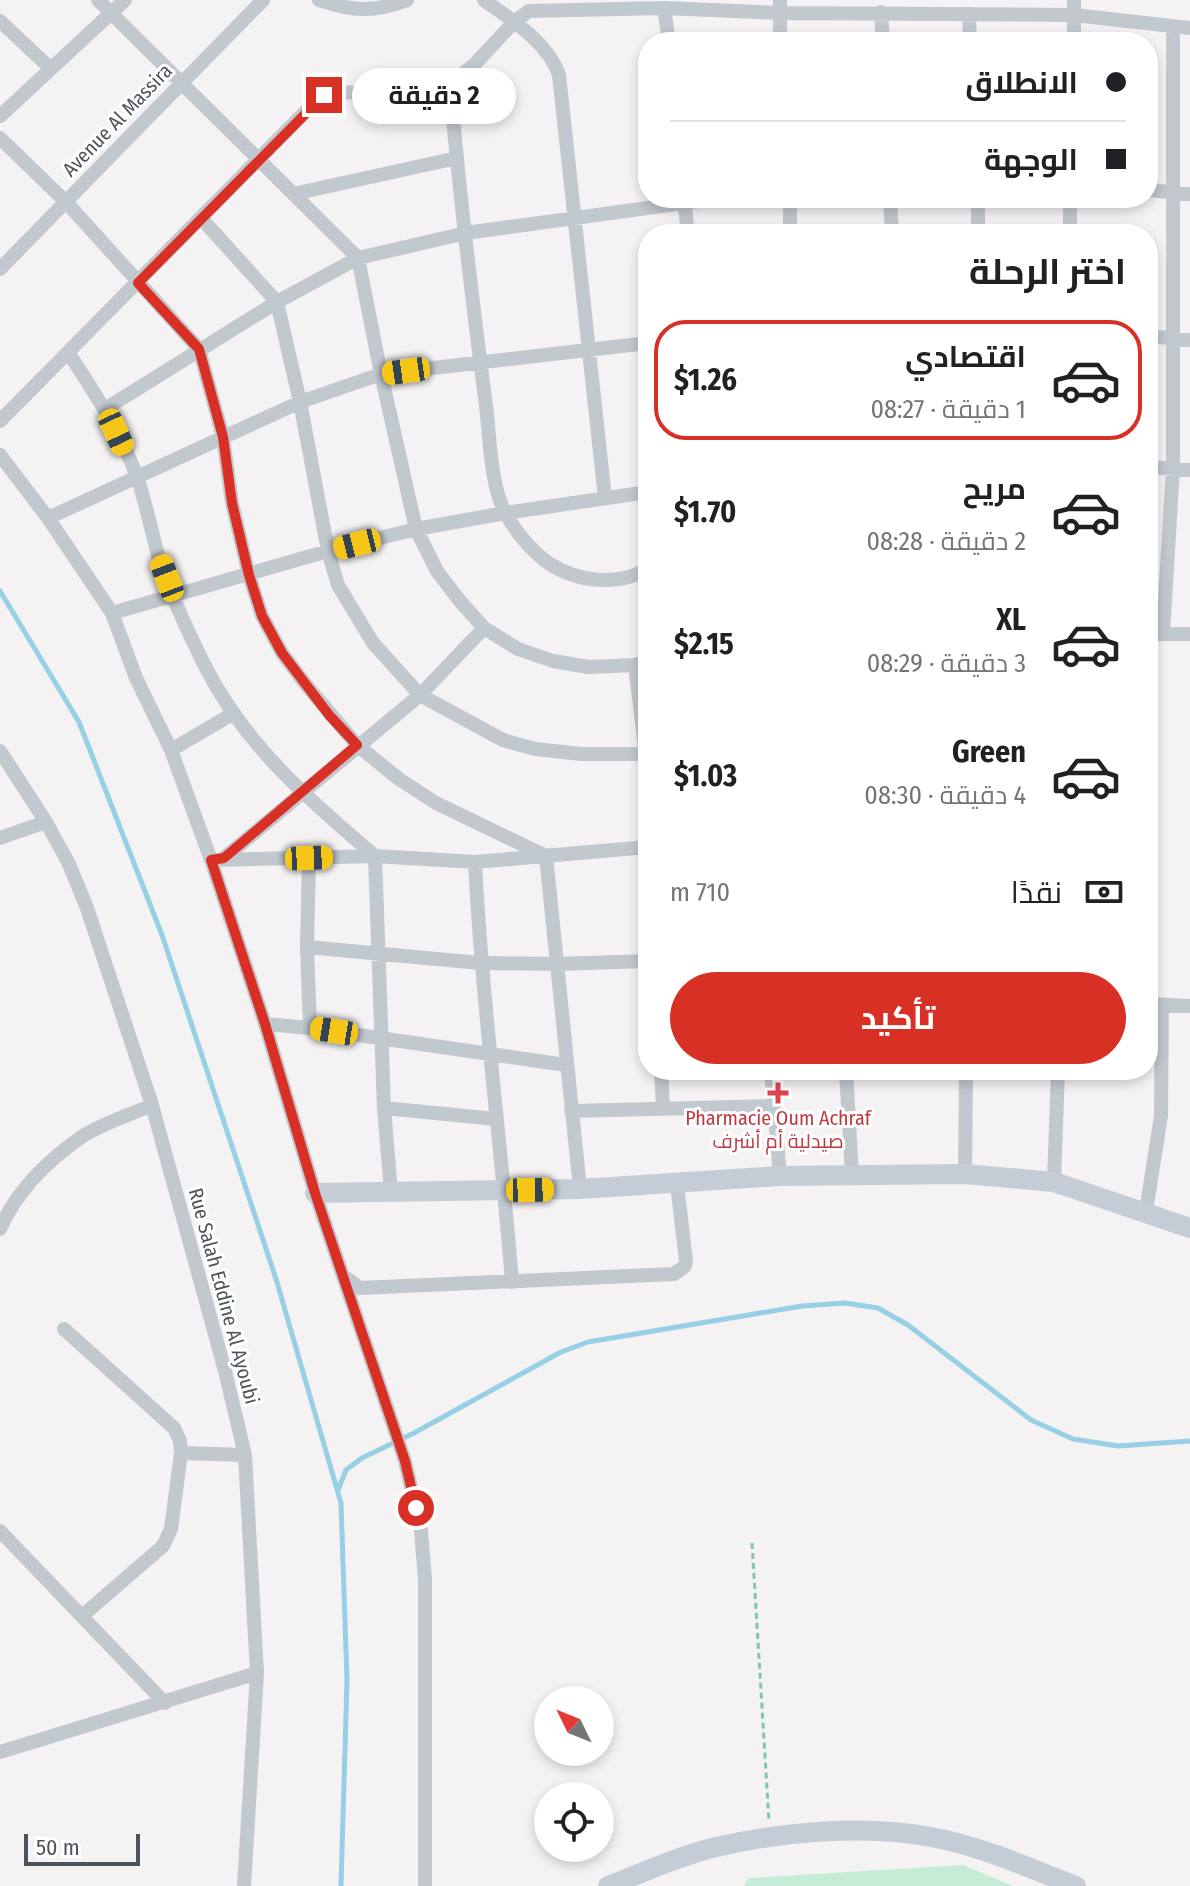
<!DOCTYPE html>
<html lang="ar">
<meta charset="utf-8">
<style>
:root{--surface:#fff;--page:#f6f6f6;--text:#202124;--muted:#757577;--line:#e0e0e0;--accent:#d93025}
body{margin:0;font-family:"Fira Sans Condensed",Cairo,sans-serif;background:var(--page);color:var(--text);direction:rtl;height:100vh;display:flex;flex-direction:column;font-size:30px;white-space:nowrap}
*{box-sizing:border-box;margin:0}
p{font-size:26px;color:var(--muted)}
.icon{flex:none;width:44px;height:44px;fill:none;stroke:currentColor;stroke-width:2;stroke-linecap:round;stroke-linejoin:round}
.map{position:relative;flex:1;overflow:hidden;direction:ltr}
.side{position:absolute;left:638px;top:224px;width:520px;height:856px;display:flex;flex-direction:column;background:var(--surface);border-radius:32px;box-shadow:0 4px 12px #0003;direction:rtl}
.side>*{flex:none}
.top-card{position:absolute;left:638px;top:32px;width:520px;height:176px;border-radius:32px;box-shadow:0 4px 12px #0003;direction:rtl;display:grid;align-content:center;height:176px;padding:0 32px;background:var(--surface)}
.needle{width:52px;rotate:313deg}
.tools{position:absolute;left:534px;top:1686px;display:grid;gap:16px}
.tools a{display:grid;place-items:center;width:80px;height:80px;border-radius:50%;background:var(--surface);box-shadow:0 4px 12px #0003;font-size:40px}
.scale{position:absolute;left:24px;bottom:20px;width:116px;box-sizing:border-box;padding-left:8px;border:4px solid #4b535d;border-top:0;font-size:22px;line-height:28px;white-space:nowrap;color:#4b535d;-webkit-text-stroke:6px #fff;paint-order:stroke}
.end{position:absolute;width:36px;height:36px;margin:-18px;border:10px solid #d93025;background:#fff;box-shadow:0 0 0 4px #fff}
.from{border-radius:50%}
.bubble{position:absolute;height:56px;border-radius:28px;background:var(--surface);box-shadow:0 4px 12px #0003;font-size:26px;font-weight:700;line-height:56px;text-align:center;direction:rtl}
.car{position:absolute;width:24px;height:48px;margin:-24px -12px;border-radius:10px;box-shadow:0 0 6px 2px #0007;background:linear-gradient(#f5c518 24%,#345 0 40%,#f5c518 0 76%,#345 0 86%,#f5c518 0)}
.top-card b{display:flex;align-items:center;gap:28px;height:76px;font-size:30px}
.top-card b+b{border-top:2px solid var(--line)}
.top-card i{width:20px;height:20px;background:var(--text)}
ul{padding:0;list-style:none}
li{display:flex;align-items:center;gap:24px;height:120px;margin:0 16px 12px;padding:0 16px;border:4px solid transparent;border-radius:32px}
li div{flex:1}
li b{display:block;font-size:30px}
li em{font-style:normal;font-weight:700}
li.on{border-color:var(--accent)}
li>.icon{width:72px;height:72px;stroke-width:1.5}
h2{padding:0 32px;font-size:36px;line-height:96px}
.pay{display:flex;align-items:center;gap:20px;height:88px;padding:0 32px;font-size:30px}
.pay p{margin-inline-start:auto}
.cta{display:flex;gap:16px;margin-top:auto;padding:16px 32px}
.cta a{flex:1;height:92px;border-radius:48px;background:var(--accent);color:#fff;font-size:32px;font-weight:700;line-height:92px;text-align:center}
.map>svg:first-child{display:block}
</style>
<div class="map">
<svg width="1190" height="1886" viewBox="0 0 1190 1886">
<rect width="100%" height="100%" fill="#f4f2f2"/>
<path fill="#c5ecd7" d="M963,1865L1013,1886H744L748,1878Z"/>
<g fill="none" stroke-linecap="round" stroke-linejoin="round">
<path stroke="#97cfe4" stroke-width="5" d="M0,591L79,722L162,935L276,1279L341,1503L347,1681L341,1886
M338,1490L346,1470L362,1458L414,1433L561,1352L588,1342L802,1306L845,1303L878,1308L908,1325L1031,1420L1073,1439L1118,1446L1190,1441"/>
<path stroke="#80c7a9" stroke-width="3" stroke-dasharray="6 4" stroke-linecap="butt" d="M752,1543L769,1822"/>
<path stroke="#c1c8ce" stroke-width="14" d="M98,0L358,258L381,374L416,529L437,571L459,600L484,628L518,649L553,661L588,667L635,665L648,661
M319,0C353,11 373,13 407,0
M484,0C510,19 549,43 559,75L605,498
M780,0V42
M664,8L669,42
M881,12L883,42
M969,14L970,42
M0,21L50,68
M1074,42V0
M450,84C459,191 472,299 486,406C490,437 490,486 506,514C515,531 533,553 550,564C578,582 620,587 648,568
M0,116L125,0
M0,138L66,202L199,349L223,437L232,503L249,575L262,616L282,653L307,686L357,745L399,779L436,803L546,856L580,1189
M1148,190L1190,194
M293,194L457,158
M684,198L688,234
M790,198V234
M890,198L892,234
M978,198V234
M201,218L277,302L300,402L328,551L338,585L373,643L420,695L503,740L535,749L581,754H648
M1070,234V198
M0,269L263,0
M1148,336L1190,340
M68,352C94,392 122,434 138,480C147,507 152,535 160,562C172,598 189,634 206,668C246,746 309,800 375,856L384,1108L391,1192
M105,409L277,302L358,258L466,233L720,198
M0,421L316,101L332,92L369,93L450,84L475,64L514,22L529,11L664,8L779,13L1074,15L1190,28
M0,455L48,518L112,613L136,678L171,750L211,860L265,1024L315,1193L405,1461L421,1531L425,1579V1886
M1148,467L1190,470
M48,518L300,402L381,374L648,343
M112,613L328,551L416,529L505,513L648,492
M1148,634H1190
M1163,634L1173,468V27
M635,665L646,755L648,804
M171,750L234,713
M0,751L46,822L69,864L87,908L152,1105L225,1371L245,1455L257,1673L244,1886
M0,838L46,822
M224,858L420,695L484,628
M309,858L307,947L310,1028
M211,860L375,856L475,862L648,847
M475,862C482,1002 501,1142 512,1282
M307,947L480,963L556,964L648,961
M1148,1004L1190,1006
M265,1024L310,1028L566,1065
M661,1070L663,1107
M771,1070L780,1176
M846,1070L852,1175
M384,1108L496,1119
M571,1111L774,1106
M965,1174L966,1070
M1054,1182L1058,1070
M1146,1211L1161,1116L1162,1006
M0,1229C17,1190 48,1160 83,1136C103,1123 130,1115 152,1105
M346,1278L360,1288L674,1274L685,1266L686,1261L677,1184
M64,1329L174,1428L180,1441L181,1453L171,1529L163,1546L82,1616
M181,1453L245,1455
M0,1531L165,1703
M0,1752L257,1673"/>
<path stroke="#c4ccd6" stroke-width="20" d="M315,1193L580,1189L780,1176L965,1174L1054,1182L1190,1228
M608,1886C642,1873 676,1857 712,1848C778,1832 864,1824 931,1837C981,1846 1029,1868 1076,1886"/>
</g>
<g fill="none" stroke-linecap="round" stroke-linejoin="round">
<path stroke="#d93025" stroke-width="10" d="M324,95L138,283L199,349L223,437L232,503L249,575L262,616L282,653L329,715L357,745L224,858L211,860L265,1024L315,1193L405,1461L416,1508"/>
</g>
<path fill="#e0444e" stroke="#fff" stroke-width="3" d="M774 1081h8v8h8v8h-8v8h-8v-8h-8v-8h8z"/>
<g text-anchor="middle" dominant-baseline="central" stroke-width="6" stroke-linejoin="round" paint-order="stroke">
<g font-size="20" fill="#4b535d" stroke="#fff">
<text transform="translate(117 120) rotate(-46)">Avenue Al Massira</text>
<text transform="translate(224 1296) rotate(75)">Rue Salah Eddine Al Ayoubi</text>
</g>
<g font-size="20" fill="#be3a42" stroke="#fff">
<text x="778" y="1118">Pharmacie Oum Achraf<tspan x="778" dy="23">صيدلية أم أشرف</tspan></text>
</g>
</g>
</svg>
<div class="tools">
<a><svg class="needle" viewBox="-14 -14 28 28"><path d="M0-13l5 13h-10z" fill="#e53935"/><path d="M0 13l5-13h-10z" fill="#757577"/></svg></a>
<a><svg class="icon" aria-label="locate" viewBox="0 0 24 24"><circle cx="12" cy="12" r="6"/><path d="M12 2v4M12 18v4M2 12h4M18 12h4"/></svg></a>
</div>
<div class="scale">50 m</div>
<i class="end from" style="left:416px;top:1508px"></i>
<i class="end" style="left:324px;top:95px"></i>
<div class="bubble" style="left:352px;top:68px;width:164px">2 دقيقة</div>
<i class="car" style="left:406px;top:371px;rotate:262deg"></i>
<i class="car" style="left:116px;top:432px;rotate:155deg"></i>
<i class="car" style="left:357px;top:544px;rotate:256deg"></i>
<i class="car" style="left:167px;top:578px;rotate:339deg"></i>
<i class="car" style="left:309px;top:858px;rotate:88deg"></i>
<i class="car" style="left:334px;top:1031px;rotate:279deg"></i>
<i class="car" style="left:530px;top:1190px;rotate:89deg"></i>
<div class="top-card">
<b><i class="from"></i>الانطلاق</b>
<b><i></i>الوجهة</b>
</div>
<section class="side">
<h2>اختر الرحلة</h2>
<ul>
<li class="on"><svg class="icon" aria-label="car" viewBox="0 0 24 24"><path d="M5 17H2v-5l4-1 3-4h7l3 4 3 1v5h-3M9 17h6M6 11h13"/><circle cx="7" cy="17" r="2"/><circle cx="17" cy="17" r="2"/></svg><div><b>اقتصادي</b><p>1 دقيقة · 08:27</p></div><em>$1.26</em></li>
<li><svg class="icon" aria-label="car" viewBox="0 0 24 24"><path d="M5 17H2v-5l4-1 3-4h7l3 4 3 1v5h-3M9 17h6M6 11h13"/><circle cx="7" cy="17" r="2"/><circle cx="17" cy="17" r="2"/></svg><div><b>مريح</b><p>2 دقيقة · 08:28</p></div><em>$1.70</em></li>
<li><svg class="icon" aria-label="car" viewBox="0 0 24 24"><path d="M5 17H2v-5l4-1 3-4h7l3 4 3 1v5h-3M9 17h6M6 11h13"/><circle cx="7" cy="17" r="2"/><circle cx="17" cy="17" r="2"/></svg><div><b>XL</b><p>3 دقيقة · 08:29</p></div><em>$2.15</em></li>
<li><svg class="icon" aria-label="car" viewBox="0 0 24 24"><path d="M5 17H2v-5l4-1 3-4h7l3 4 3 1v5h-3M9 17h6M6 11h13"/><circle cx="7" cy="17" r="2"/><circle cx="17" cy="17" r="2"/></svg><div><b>Green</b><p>4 دقيقة · 08:30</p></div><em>$1.03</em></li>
</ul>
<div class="pay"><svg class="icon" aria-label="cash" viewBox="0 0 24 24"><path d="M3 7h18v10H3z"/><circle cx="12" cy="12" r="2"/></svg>نقدًا<p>710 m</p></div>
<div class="cta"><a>تأكيد</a></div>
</section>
</div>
